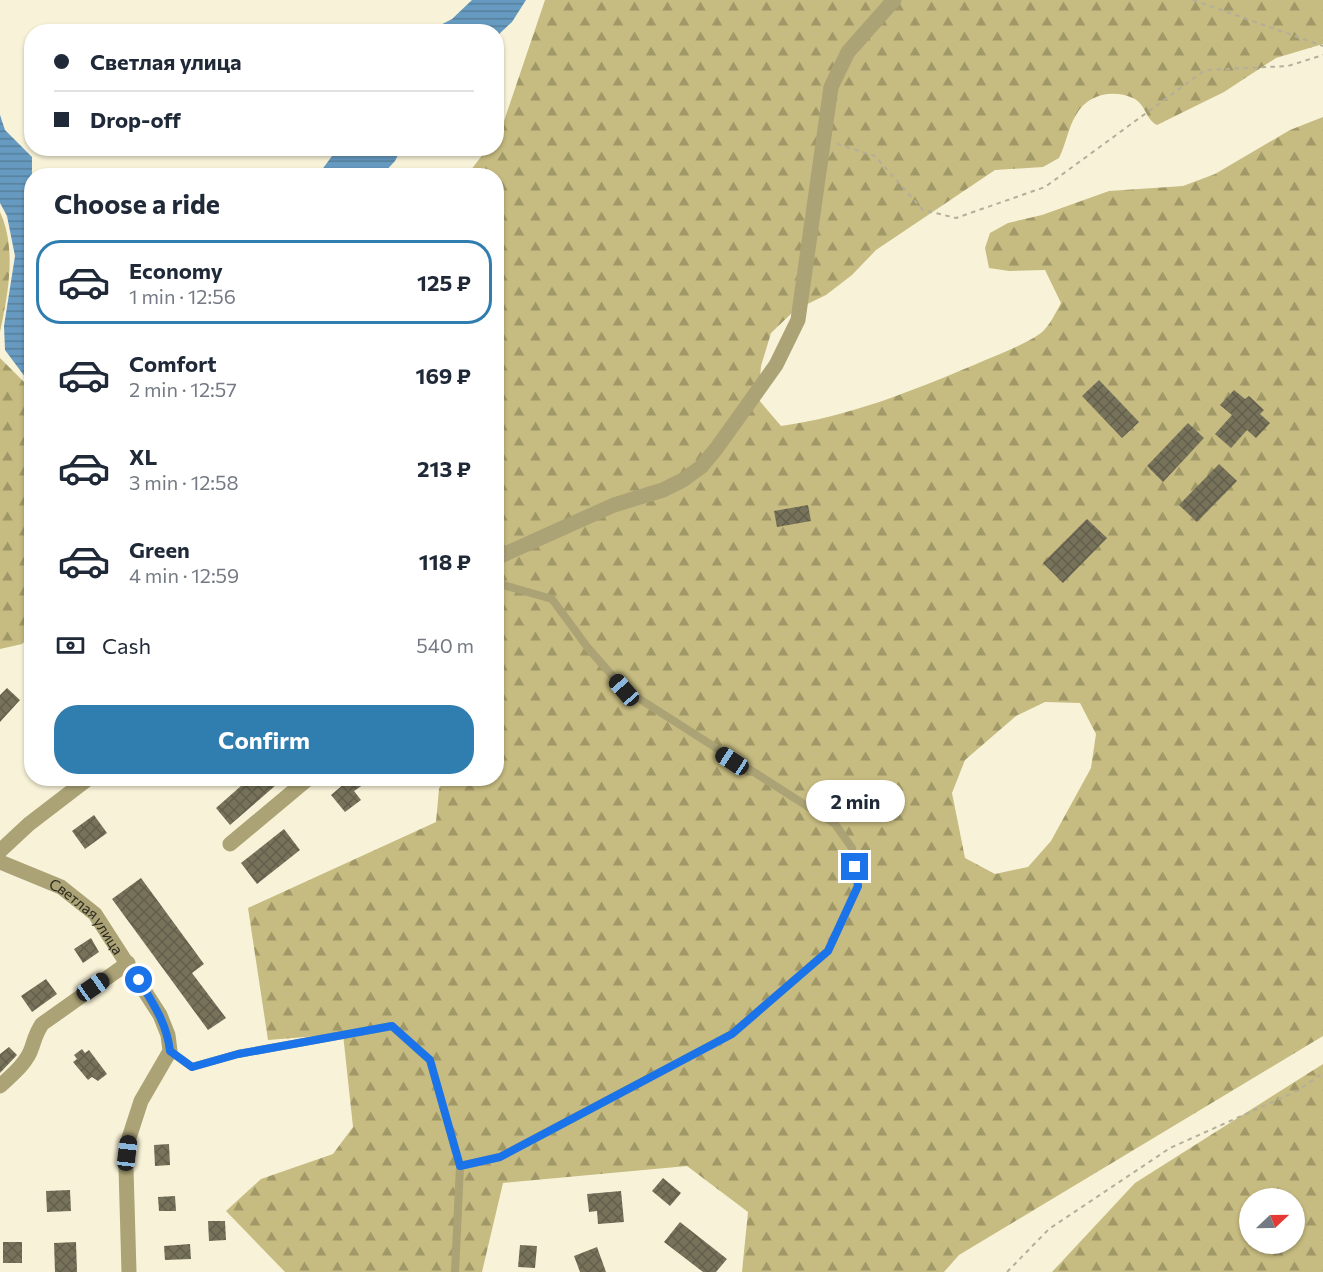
<!DOCTYPE html>
<meta charset="utf-8">
<style>
:root{--surface:#fff;--page:#f2f2f3;--text:#1f2937;--muted:#747a83;--line:#e0e1e3;--accent:#307daf}
body{margin:0;font-family:Commissioner,sans-serif;background:var(--page);color:var(--text);height:100vh;display:flex;flex-direction:column;font-size:22px;white-space:nowrap}
*{box-sizing:border-box;margin:0}
p{font-size:20px;color:var(--muted)}
.icon{flex:none;width:33px;height:33px;fill:none;stroke:currentColor;stroke-width:2;stroke-linecap:round;stroke-linejoin:round}
.map{position:relative;flex:1;overflow:hidden}
.drawer{position:absolute;left:24px;top:168px;width:480px;height:618px;display:flex;flex-direction:column;background:var(--surface);border-radius:24px;box-shadow:0 2px 4px #0004}
.drawer>*{flex:none}
.guide{position:absolute;left:24px;top:24px;width:480px;height:132px;border-radius:24px;box-shadow:0 2px 4px #0004;display:grid;align-content:center;height:132px;padding:0 30px;background:var(--surface)}
.needle{width:39px;rotate:68deg}
.tools{position:absolute;left:1239px;top:1188px;display:grid;gap:12px}
.tools a{display:grid;place-items:center;width:66px;height:66px;border-radius:50%;background:var(--surface);box-shadow:0 2px 4px #0004;font-size:30px}
.end{position:absolute;width:27px;height:27px;margin:-14px;border:8px solid #1a73e8;background:#fff;box-shadow:0 0 0 3px #fff}
.from{border-radius:50%}
.bubble{position:absolute;height:42px;border-radius:21px;background:var(--surface);box-shadow:0 2px 4px #0004;font-size:20px;font-weight:700;line-height:42px;text-align:center}
.car{position:absolute;width:18px;height:36px;margin:-18px -9px;border-radius:8px;box-shadow:0 0 4px 2px #0007;background:linear-gradient(#222 24%,#8ab4d8 0 40%,#222 0 76%,#8ab4d8 0 86%,#222 0)}
.guide b{display:flex;align-items:center;gap:21px;height:57px;font-size:22px}
.guide b+b{border-top:2px solid var(--line)}
.guide i{width:15px;height:15px;background:var(--text)}
ul{padding:0;list-style:none}
li{display:flex;align-items:center;gap:18px;height:84px;margin:0 12px 9px;padding:0 18px;border:3px solid transparent;border-radius:24px}
li div{flex:1}
li b{display:block;font-size:22px}
li em{font-style:normal;font-weight:700}
li.on{border-color:var(--accent)}
li>.icon{width:54px;height:54px;stroke-width:1.5}
h2{padding:0 30px;font-size:27px;line-height:72px}
.pay{display:flex;align-items:center;gap:15px;height:66px;padding:0 30px;font-size:22px}
.pay p{margin-inline-start:auto}
.cta{display:flex;gap:12px;margin-top:auto;padding:12px 30px}
.cta a{flex:1;height:69px;border-radius:24px;background:var(--accent);color:#fff;font-size:24px;font-weight:700;line-height:69px;text-align:center}
.map>svg:first-child{display:block}
</style>
<div class="map">
<svg width="1323" height="1272" viewBox="0 0 1323 1272">
<defs>
<pattern id="forest-firs" width="22" height="20" patternUnits="userSpaceOnUse" patternTransform="scale(1.5)"><rect width="22" height="20" fill="#c6bb80"/><path d="M5 1l3.5 6h-7zM16 11l3.5 6h-7z" fill="#a19868"/></pattern>
<pattern id="water-rules" width="6" height="5" patternUnits="userSpaceOnUse" patternTransform="scale(1.5)"><rect width="6" height="5" fill="#679ac0"/><path d="M0 2.5h6" fill="none" stroke="#557e9b"/></pattern>
<pattern id="building-cross-hatch" width="8" height="8" patternUnits="userSpaceOnUse" patternTransform="scale(1.5)"><rect width="8" height="8" fill="#77735b"/><path d="M0 0l8 8M0 8l8-8" fill="none" stroke="#625e4b"/></pattern>
</defs>
<rect width="100%" height="100%" fill="#f8f3d8"/>
<path fill="url(#forest-firs)" fill-rule="evenodd" d="M545,0H1323V44L1276,58L1224,92L1157,125C1145,119 1146,104 1133,98C1113,89 1087,94 1076,115C1068,128 1066,144 1059,158L1043,167L995,170L876,250L852,275L826,295L795,310L771,333L761,366L758,399L781,426C848,417 912,391 974,365C996,355 1021,347 1041,333C1049,327 1056,312 1061,303L1045,270L1009,271L989,268L985,248L990,233L1008,223L1042,215L1109,191L1183,186L1215,174L1290,130L1323,117V1036L959,1255L944,1272H742L748,1212L687,1166L503,1183L482,1272H285L226,1211L261,1179L333,1154L353,1127L343,1034L268,1040L248,908L436,822L439,789L444,779L496,778V176L467,175L487,149L496,148L497,135L502,127ZM1045,702L1080,703L1096,734L1091,768L1051,841L1028,867L995,874L965,858L952,793L965,760L1016,716Z
M0,212C17,249 8,294 0,332Z
M0,358L32,390L31,635L22,644L0,649Z
M1323,1064V1272H1052L1135,1183ZM1294,1198V1244H1250V1198Z"/>
<path fill="url(#water-rules)" d="M472,0H526L512,22L497,36L496,32L429,31L452,19Z
M0,115L5,130L32,157L31,385L5,350L4,326L15,256L7,216L0,203Z
M338,148H401V149L395,161L382,175H318Z"/>
<path fill="url(#building-cross-hatch)" d="M1099,380L1139,422L1122,438L1082,396Z
M1234,390L1245,399L1249,396L1264,410L1260,414L1270,423L1256,438L1247,430L1231,448L1215,434L1232,415L1220,405Z
M1188,423L1204,438L1163,482L1147,466Z
M1219,464L1237,481L1197,522L1179,505Z
M808,505L811,521L777,527L774,511Z
M1087,519L1107,538L1063,583L1043,563Z
M7,688L20,700L0,722V695Z
M250,778H271L276,785L230,825L216,808Z
M351,778H373L354,791L361,800L345,812L331,795Z
M94,815L107,833L85,849L72,831Z
M284,829L300,850L257,884L241,863Z
M141,878L204,964L192,973L226,1018L208,1030L112,899Z
M91,938L99,952L83,963L74,949Z
M46,979L57,994L32,1012L21,996Z
M9,1047L17,1055L0,1073V1054Z
M82,1049L85,1053L89,1050L107,1074L98,1081L92,1077L88,1080L73,1062L77,1059L74,1055Z
M169,1144L170,1165L155,1166L154,1145Z
M663,1178L681,1193L670,1206L652,1191Z
M70,1190L71,1211L47,1212L46,1191Z
M621,1191L624,1222L598,1224L597,1211L589,1212L587,1194Z
M175,1196L176,1211H159L158,1197Z
M208,1221H225L226,1240L209,1241Z
M680,1222L727,1259L716,1272H703L664,1242Z
M3,1242H22V1263H3Z
M76,1242L77,1272H55L54,1243Z
M190,1244L191,1259L165,1260L164,1246Z
M520,1245L537,1246L535,1268L518,1267Z
M597,1247L606,1272H580L574,1256Z"/>
<g fill="none" stroke-linecap="round" stroke-linejoin="round">
<path stroke="#b3af9a" stroke-width="2" stroke-dasharray="4.5 4.5" stroke-linecap="butt" d="M1193,0L1323,46
M837,144L875,156L923,210L956,218L1045,187L1205,70L1288,66L1323,55
M1007,1272L1049,1229L1170,1148L1297,1091L1323,1073"/>
<path stroke="#aba275" stroke-width="8" d="M170,1051L192,1067L238,1054L392,1026L430,1060L460,1166L500,1157L732,1034L828,951L858,886L852,848L835,824L624,689L588,648L552,599L496,583
M455,1272L460,1166"/>
<g stroke="#aba275" stroke-width="15">
<path d="M496,558L614,505L663,490L683,480L701,467L716,449L776,365L798,320L831,87L848,52L894,0"/>
<path d="M230,844L309,778"/>
<path d="M0,851L29,824L89,778"/>
<path id="s1" d="M0,862L61,887L95,914L160,1015L168,1035L170,1051L141,1101L129,1138L126,1168L129,1272"/>
<path d="M0,1086C12,1075 27,1063 32,1047C35,1038 36,1033 42,1024L128,963"/>
</g>
</g>
<g fill="none" stroke-linecap="round" stroke-linejoin="round">
<path stroke="#1a73e8" stroke-width="8" d="M139,980C153,1003 167,1024 170,1051L192,1067L238,1054L392,1026L430,1060L460,1166L500,1157L732,1034L828,951L858,886L855,867"/>
</g>
<g text-anchor="middle" dominant-baseline="central" stroke-width="4.5" stroke-linejoin="round" paint-order="stroke">
<g font-size="15" fill="#2a291f" stroke="#fff">
<text stroke="none"><textPath href="#s1" startOffset="105">Светлая улица</textPath></text>
</g>
</g>
</svg>
<div class="tools">
<a><svg class="needle" viewBox="-14 -14 28 28"><path d="M0-13l5 13h-10z" fill="#e53935"/><path d="M0 13l5-13h-10z" fill="#747a83"/></svg></a>
</div>
<i class="end from" style="left:139px;top:980px"></i>
<i class="end" style="left:855px;top:867px"></i>
<div class="bubble" style="left:806px;top:780px;width:99px">2 min</div>
<i class="car" style="left:624px;top:690px;rotate:319deg"></i>
<i class="car" style="left:732px;top:761px;rotate:303deg"></i>
<i class="car" style="left:93px;top:987px;rotate:55deg"></i>
<i class="car" style="left:127px;top:1153px;rotate:7deg"></i>
<div class="guide">
<b><i class="from"></i>Светлая улица</b>
<b><i></i>Drop-off</b>
</div>
<section class="drawer">
<h2>Choose a ride</h2>
<ul>
<li class="on"><svg class="icon" aria-label="car" viewBox="0 0 24 24"><path d="M5 17H2v-5l4-1 3-4h7l3 4 3 1v5h-3M9 17h6M6 11h13"/><circle cx="7" cy="17" r="2"/><circle cx="17" cy="17" r="2"/></svg><div><b>Economy</b><p>1 min · 12:56</p></div><em>125 ₽</em></li>
<li><svg class="icon" aria-label="car" viewBox="0 0 24 24"><path d="M5 17H2v-5l4-1 3-4h7l3 4 3 1v5h-3M9 17h6M6 11h13"/><circle cx="7" cy="17" r="2"/><circle cx="17" cy="17" r="2"/></svg><div><b>Comfort</b><p>2 min · 12:57</p></div><em>169 ₽</em></li>
<li><svg class="icon" aria-label="car" viewBox="0 0 24 24"><path d="M5 17H2v-5l4-1 3-4h7l3 4 3 1v5h-3M9 17h6M6 11h13"/><circle cx="7" cy="17" r="2"/><circle cx="17" cy="17" r="2"/></svg><div><b>XL</b><p>3 min · 12:58</p></div><em>213 ₽</em></li>
<li><svg class="icon" aria-label="car" viewBox="0 0 24 24"><path d="M5 17H2v-5l4-1 3-4h7l3 4 3 1v5h-3M9 17h6M6 11h13"/><circle cx="7" cy="17" r="2"/><circle cx="17" cy="17" r="2"/></svg><div><b>Green</b><p>4 min · 12:59</p></div><em>118 ₽</em></li>
</ul>
<div class="pay"><svg class="icon" aria-label="cash" viewBox="0 0 24 24"><path d="M3 7h18v10H3z"/><circle cx="12" cy="12" r="2"/></svg>Cash<p>540 m</p></div>
<div class="cta"><a>Confirm</a></div>
</section>
</div>
